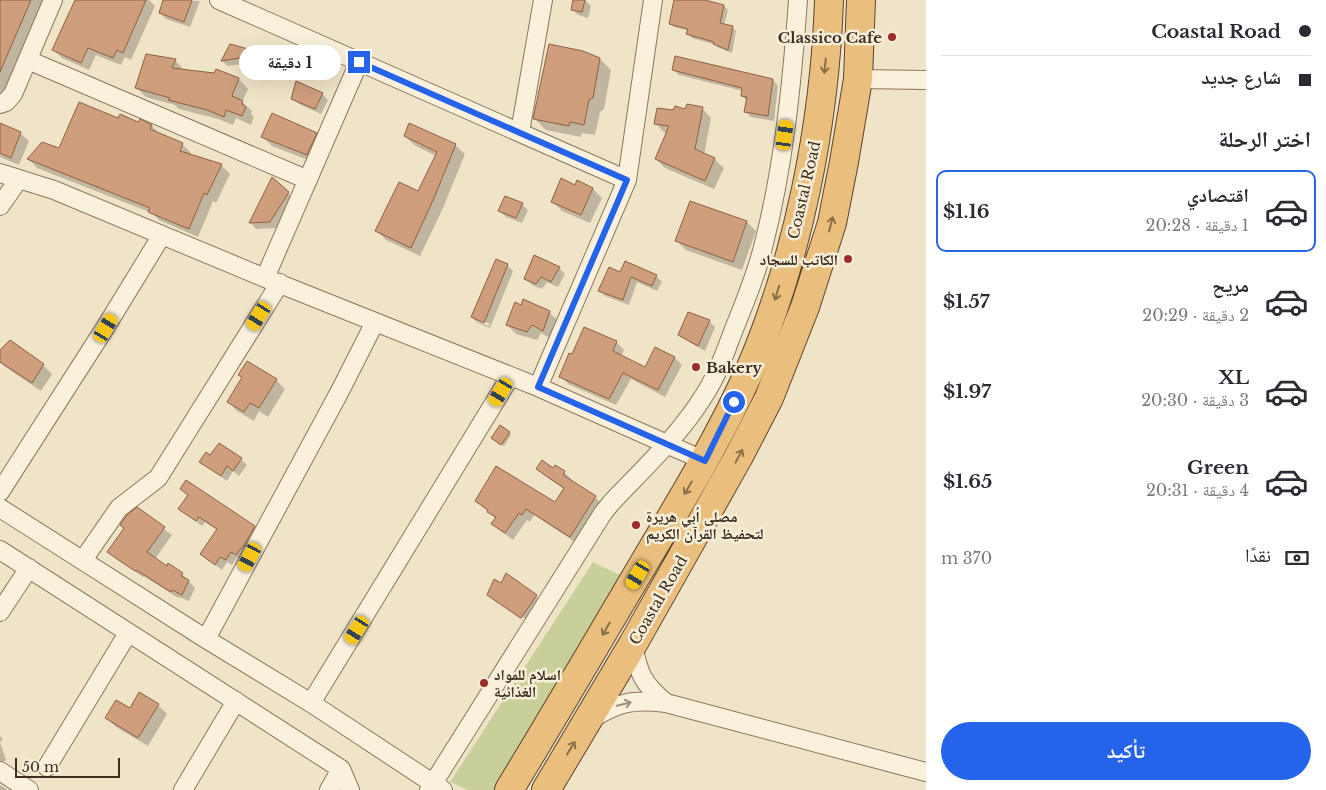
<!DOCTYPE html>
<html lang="ar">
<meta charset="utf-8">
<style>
:root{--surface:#fff;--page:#f2f2f3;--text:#2b2b33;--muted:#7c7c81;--line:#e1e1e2;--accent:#2563eb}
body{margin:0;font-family:"Libre Baskerville","Noto Naskh Arabic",serif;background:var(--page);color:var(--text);direction:rtl;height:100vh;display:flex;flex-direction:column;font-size:19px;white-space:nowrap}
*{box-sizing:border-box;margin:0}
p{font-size:16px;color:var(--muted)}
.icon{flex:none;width:28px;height:28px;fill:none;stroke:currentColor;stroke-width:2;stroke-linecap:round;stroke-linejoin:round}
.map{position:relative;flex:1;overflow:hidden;direction:ltr}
.sheet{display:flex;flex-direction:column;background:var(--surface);width:400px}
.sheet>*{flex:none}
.top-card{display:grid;align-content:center;height:110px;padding:0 15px;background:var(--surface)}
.scale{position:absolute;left:15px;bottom:12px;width:105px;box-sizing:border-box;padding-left:5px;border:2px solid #3d2e20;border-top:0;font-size:14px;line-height:18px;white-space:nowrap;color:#3d2e20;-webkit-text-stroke:4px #f7eed8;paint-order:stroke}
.end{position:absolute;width:22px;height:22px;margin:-11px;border:6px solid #2563eb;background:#fff;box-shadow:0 0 0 2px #fff}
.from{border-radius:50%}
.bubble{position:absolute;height:35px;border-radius:18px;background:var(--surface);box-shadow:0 5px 20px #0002;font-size:16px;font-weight:700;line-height:35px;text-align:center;direction:rtl}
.car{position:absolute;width:15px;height:30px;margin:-15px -8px;border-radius:6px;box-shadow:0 0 4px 1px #0007;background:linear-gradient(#f5c518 24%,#345 0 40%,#f5c518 0 76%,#345 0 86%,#f5c518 0)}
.top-card b{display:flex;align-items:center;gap:18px;height:48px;font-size:19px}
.top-card b+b{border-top:1px solid var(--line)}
.top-card i{width:12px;height:12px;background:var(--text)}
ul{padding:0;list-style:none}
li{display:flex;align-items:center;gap:15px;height:82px;margin:0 10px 8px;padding:0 5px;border:2px solid transparent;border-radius:10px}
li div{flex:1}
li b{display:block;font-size:19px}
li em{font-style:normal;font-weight:700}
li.selected{border-color:var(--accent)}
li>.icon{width:45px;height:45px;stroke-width:1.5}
h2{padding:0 15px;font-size:22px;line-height:60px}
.pay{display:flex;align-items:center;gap:12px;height:55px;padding:0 15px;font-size:19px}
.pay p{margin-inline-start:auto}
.button{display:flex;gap:10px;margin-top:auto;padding:10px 15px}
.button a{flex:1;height:58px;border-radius:30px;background:var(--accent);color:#fff;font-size:20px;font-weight:700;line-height:58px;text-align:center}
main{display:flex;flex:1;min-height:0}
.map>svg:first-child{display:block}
</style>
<main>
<section class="sheet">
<div class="top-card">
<b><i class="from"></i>Coastal Road</b>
<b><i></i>شارع جديد</b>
</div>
<h2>اختر الرحلة</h2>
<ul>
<li class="selected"><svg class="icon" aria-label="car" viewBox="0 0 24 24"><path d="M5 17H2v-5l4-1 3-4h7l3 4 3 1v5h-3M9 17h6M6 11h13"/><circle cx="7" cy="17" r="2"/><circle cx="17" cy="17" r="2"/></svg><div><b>اقتصادي</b><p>1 دقيقة · 20:28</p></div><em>$1.16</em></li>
<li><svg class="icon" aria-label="car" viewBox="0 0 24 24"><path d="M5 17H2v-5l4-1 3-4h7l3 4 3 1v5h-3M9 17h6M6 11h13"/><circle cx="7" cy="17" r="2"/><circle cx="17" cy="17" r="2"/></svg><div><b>مريح</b><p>2 دقيقة · 20:29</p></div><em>$1.57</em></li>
<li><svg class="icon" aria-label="car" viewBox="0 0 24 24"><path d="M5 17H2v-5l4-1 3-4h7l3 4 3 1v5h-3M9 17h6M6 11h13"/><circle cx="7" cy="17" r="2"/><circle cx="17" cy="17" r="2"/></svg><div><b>XL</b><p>3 دقيقة · 20:30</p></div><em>$1.97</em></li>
<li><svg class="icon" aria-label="car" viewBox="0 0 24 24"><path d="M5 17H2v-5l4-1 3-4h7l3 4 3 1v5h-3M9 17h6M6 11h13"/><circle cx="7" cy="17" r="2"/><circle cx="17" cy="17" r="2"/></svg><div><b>Green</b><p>4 دقيقة · 20:31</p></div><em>$1.65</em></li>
</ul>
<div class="pay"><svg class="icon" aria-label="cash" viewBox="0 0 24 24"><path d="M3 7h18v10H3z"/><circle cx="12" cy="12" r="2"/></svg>نقدًا<p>370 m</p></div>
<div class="button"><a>تأكيد</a></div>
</section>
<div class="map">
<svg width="926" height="790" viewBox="0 0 926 790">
<rect width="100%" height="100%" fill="#f0e4c8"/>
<path fill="#c9cf9b" d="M593,562L628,579L498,790H468L450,782Z"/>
<path fill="#0003" fill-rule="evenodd" d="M0,0H44L3,94L0,93Z
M79,0H149L155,6L131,60L125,57L121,65L96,55L89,70L62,58L54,50Z
M164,0L200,1L190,27L166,19L160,13Z
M574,0H585L591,6L588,18L578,15L572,9Z
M676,0H699L724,6L728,10L724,25L732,27L736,31L732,53L719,48L716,45L692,38L688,34L689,31L674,27L670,23Z
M231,45L266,55L271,60L228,66L222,61Z
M600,59L611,70L604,109L600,112L595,135L582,133L581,137L546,130L534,118Z
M175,60L184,70L215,75L217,71L239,79L248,89L242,102L252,111L251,114L254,117L251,125L236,118L233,125L218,119L179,109L175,105L146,97L137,88Z
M673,69L773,80L778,86L774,121L751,117L745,111L747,101L742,96L743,91L679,75Z
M322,94L328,100L321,114L299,104L293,98Z
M702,108L711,118L704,155L714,159L724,168L714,189L665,168L656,159L668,133L664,132L655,123L674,112Z
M119,120L152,126L161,135L182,144L191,153L190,156L221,165L230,174L216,203L213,201L198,237L159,220L152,213L37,168L29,159L60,150Z
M0,125L20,133L29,141L19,165L0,157Z
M316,134L325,143L316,163L272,146L263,137Z
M405,136L455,145L465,154L443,208L420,256L386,240L377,231L418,193L436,156L414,145Z
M272,179L294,199L276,228L256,229L251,223Z
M578,182L593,189L602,198L590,223L562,211L553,202L576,187Z
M522,204L528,210L522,223L506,217L500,211Z
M747,222L756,231L742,270L686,250L677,241Z
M507,265L513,271L490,328L478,323L472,317ZM478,319L490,324L489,326L478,322Z
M559,268L565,274L558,287L547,282L542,289L532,285L526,279Z
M621,274L656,276L662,282L657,291L637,282L629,305L605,296L599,290Z
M549,312L558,321L552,339L541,333L537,340L516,334L507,325Z
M709,321L715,327L705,351L686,340L680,334Z
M616,342L624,350L621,356L645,369L656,348L675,358L682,365L665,397L631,379L616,405L568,384L561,376L573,356Z
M0,352L43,365L52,374L41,391L4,366L0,362Z
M276,380L285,389L268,417L259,411L254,421L237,411L228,401Z
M509,433L511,435L504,446L495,441Z
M210,457L241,459L247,465L239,476L233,471L227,481L207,467L201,462Z
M556,467L564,472L572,480L571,481L595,497L603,505L578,544L534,515L530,522L527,520L513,540L501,531L493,524L496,519L476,501L555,504L564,489L545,476L538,469L554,470Z
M181,489L254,527L260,533L243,560L237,557L232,565L227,562L222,570L201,554L217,530L205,522L202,526L180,509L189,496Z
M137,509L172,535L155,559L167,567L169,565L182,574L195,588L189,601L179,597L178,598L144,576L143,577L116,559L109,552Z
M501,584L536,596L545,605L531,626L498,604L488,595ZM497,600L527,620L526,622L497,603Z
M158,705L167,714L148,746L116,727L107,718Z
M0,736L3,739L0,742L6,760L0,765Z
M0,785L5,788L7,790H0Z"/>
<path fill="#cf9f7d" stroke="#8d5f41" d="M0,0H31L0,72Z
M75,0H146L123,53L117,50L113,58L88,48L81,63L52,50Z
M163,0H192L184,22L159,13Z
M573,0H585L582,12L571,10Z
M674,0H705L724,5L720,23L733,26L728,50L713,44L714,42L686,34L688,29L669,24Z
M230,44L266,54L221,61Z
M549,44L583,51L600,58L593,98L589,100L584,125L570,122L569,126L533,119Z
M146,54L176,59L172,68L214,73L216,69L239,78L232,96L243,101L242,104L246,107L242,116L226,110L224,117L207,110L168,100L170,98L135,88Z
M675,56L773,79L768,116L744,112L747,97L741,96L742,88L672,70Z
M296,81L323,93L315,109L291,99Z
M79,102L118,118L120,114L138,122L140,119L152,125L150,129L183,143L180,151L222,164L207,195L204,193L189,229L148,212L150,208L27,159L42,142L59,148Z
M687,104L703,107L695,149L715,158L705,181L655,159L669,126L654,124L657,108L673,110L675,106L685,109Z
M272,113L317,133L307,155L261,137Z
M0,123L21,132L11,158L0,153Z
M409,123L456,144L434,198L411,248L375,231L399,182L418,191L437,152L404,136Z
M272,177L289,192L270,222L249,223Z
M561,178L575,185L577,180L593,188L581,215L551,202Z
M505,196L523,203L516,218L498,211Z
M690,201L747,221L733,262L675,241Z
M534,255L560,267L551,282L541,277L536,284L524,279Z
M496,259L508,264L484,323L471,317Z
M625,261L657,275L652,286L631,277L623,300L598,291L609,267L620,272Z
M523,299L550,311L543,331L532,325L527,332L506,325L515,302L521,305Z
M688,312L710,320L698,346L678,335Z
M584,327L617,341L613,351L645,367L655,347L675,357L658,390L623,373L609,399L559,377L569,353L572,354Z
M10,340L44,364L32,383L0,362V350Z
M247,361L277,379L259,408L250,403L244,412L227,402L242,377L238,375Z
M500,425L510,432L501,445L491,438Z
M219,443L242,458L233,471L227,466L221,476L199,462L206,452L210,455Z
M542,460L553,468L555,465L565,471L563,475L596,496L570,537L526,509L522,515L519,513L505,533L491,524L496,517L487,512L488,510L475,501L496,466L555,502L564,488L536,469Z
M186,480L255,526L244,546H243L236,555L231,552L226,560L220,557L215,565L200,554L217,529L199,517L196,521L178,509L188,495L180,489Z
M137,507L165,527L147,552L167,566L168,563L183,573L181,576L189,580L182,595L172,590L171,592L136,570L135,571L107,552L124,528L120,525L127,515Z
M506,573L537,595L521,618L487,595L494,579L501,583Z
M139,692L159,704L138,738L105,718L116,700L130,708Z"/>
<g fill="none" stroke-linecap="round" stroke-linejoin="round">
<defs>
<path id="minor" d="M219,0L627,180
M28,60L308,180
M858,79L926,80
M0,104L6,102L13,94L53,0
M520,132L543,0
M0,173L54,190L265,278L538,387L705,461
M0,206L19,179
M265,278L359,62
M538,387L627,180L653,0
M0,492L105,328L162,235
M0,508L206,639L311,703L443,790
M0,550L341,769L350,790
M83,560L119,508L158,478L280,283
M0,612L29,568
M206,639L340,391L375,322
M633,644C638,673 643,684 666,703
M311,703L510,377
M590,720C618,702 633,699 666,703L926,772
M47,767L128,633
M0,771L29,790
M183,790L236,701
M329,790L341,769
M429,790L603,513L611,503C644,468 680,435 705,394C718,374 726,350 734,329C745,302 756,275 763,247C784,166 792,83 798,0"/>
<path id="trunk" d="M509,790C557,711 604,631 651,551C686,493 721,434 749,372C798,259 825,123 829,0
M546,790L633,644L739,456L769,398L805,307L832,223L844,162L858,79L861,0"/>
</defs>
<use href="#minor" stroke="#8d765c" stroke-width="20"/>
<use href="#trunk" stroke="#5b4430" stroke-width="30"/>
<use href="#minor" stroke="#faf1dc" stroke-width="18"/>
<use href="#trunk" stroke="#eabe7c" stroke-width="28"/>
</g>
<defs><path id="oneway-shaft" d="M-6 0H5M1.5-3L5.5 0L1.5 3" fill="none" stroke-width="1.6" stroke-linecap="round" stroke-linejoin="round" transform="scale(1.25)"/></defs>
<g stroke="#8b6f49">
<use href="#oneway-shaft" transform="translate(825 66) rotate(96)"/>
<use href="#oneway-shaft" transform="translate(831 224) rotate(-75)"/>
<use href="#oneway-shaft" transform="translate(777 293) rotate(107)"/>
<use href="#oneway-shaft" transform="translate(739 456) rotate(-62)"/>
<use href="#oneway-shaft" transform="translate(688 488) rotate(120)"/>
<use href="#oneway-shaft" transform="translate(606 629) rotate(120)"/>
<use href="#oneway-shaft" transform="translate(571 748) rotate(-58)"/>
</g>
<use stroke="#9c907e" href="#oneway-shaft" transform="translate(624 704) rotate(-14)"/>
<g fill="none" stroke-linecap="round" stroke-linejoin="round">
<path stroke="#2563eb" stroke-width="6" d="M359,62L627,180L538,387L705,461L734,402"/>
</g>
<g fill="#9e2a2b" stroke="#f7eed8" stroke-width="2">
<circle cx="892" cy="37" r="5"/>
<circle cx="848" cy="259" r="5"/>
<circle cx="696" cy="367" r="5"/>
<circle cx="636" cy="525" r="5"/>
<circle cx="484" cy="683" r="5"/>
</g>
<g text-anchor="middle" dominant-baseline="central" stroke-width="5" stroke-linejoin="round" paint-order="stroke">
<g font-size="15" font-weight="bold" fill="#3d2e20" stroke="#f7eed8" text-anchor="start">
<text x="882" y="37" text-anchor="end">Classico Cafe</text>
<text x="838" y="259" text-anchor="end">الكاتب للسجاد</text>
<text x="706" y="367">Bakery</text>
<text x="646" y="516">مصلى أبي هريرة<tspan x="646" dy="17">لتحفيظ القرآن الكريم</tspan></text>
<text x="494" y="674">اسلام للمواد<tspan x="494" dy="17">الغذائية</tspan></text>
</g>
<g font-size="15" fill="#3d2e20" stroke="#f7eed8">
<text transform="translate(804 190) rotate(-77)">Coastal Road</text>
<text transform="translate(658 600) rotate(-60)">Coastal Road</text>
</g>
</g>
</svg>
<div class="scale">50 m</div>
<i class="end from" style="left:734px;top:402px"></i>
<i class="end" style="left:359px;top:62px"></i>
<div class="bubble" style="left:239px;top:45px;width:102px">1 دقيقة</div>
<i class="car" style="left:785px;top:135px;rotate:8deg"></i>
<i class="car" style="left:259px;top:316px;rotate:212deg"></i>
<i class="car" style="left:106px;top:328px;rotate:31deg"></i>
<i class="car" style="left:501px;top:392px;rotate:211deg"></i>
<i class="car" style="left:250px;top:557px;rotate:208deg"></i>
<i class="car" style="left:638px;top:575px;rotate:211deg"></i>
<i class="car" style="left:357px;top:630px;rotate:212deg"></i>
</div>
</main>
